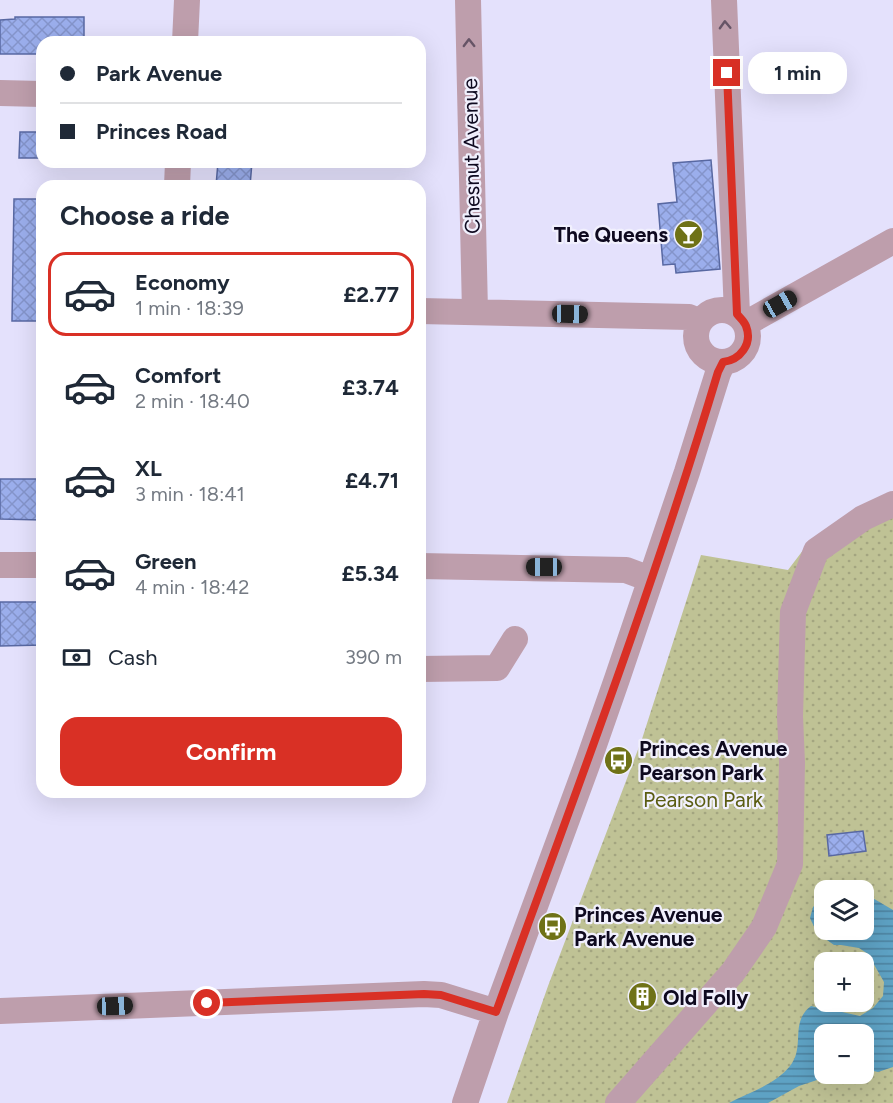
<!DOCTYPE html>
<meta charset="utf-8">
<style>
:root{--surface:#fff;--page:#f2f2f3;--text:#1f2937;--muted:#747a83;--line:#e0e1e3;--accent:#d93025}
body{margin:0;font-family:Figtree,sans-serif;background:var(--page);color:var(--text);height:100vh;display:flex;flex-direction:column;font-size:22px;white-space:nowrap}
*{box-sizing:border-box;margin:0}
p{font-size:20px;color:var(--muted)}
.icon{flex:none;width:33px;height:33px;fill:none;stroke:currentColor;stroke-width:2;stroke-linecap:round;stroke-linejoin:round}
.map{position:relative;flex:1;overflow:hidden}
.drawer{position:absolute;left:36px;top:180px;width:390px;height:618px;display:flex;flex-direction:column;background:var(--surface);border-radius:18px;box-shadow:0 6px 24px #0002}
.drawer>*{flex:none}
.guide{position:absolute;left:36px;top:36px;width:390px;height:132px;border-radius:18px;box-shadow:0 6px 24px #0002;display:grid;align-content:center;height:132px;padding:0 24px;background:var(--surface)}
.tools{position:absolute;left:814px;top:880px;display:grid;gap:12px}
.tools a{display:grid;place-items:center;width:60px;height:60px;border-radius:12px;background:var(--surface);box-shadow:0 6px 24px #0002;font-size:30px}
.end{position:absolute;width:27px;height:27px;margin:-14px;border:8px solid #d93025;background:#fff;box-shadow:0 0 0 3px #fff}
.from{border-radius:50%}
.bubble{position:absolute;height:42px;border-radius:18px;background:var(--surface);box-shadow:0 6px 24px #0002;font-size:20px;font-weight:700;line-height:42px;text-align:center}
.car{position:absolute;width:18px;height:36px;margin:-18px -9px;border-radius:8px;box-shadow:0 0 4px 2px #0007;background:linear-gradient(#222 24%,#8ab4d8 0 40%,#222 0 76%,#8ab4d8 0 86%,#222 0)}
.guide b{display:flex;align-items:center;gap:21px;height:57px;font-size:22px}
.guide b+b{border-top:2px solid var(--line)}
.guide i{width:15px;height:15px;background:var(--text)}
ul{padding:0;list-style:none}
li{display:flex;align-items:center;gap:18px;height:84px;margin:0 12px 9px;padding:0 12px;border:3px solid transparent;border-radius:18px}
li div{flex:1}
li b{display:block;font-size:22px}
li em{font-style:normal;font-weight:700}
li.selected{border-color:var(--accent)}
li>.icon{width:54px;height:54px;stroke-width:1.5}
h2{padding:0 24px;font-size:27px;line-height:72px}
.pay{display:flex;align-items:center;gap:15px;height:66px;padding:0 24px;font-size:22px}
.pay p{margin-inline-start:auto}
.cta{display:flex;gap:12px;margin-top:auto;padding:12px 24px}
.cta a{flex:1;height:69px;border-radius:18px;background:var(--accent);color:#fff;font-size:24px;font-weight:700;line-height:69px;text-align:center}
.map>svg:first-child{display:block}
</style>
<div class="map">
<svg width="893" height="1103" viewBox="0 0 893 1103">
<defs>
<pattern id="green-dots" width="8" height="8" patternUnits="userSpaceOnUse" patternTransform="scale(1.5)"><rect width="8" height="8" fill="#bfc295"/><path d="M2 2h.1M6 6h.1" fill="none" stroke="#a3a580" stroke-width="1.8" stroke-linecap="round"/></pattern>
<pattern id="water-rules" width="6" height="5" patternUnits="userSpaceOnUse" patternTransform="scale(1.5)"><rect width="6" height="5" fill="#5ea2c4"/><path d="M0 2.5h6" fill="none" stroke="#4c829f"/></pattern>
<pattern id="building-cross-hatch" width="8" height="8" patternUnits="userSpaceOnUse" patternTransform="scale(1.5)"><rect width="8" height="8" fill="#9baeec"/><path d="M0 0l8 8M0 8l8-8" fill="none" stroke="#8494ca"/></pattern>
</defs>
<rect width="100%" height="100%" fill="#e4e1fc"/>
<path fill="url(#green-dots)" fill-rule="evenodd" d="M893,504V1103H507L548,986L642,739L701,555L788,570L807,545ZM825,891H864V930H825ZM825,963H864V1002H825ZM825,1035H864V1074H825Z"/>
<path fill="url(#water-rules)" d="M864,893L893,910V1067L878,1072L864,1069V1035H825V1074H835L799,1086L768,1103H729C749,1092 775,1085 790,1066C806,1046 789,1023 811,1006C816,1007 821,1009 826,1005H830L842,1012L860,1016L873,1008L883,996L884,982L868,954L859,948L841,945H834L817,933L810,918L813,907L825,895V930H864Z"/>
<path fill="url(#building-cross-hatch)" stroke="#5868a2" stroke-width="1.5" d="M15,17H84V42H42V54H0V20L15,19Z
M20,132H42V158H19Z
M711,160L720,269L676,273L675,264L663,265L658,204L677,202L673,163Z
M218,162H252L250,186H216Z
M14,199H42V321H12Z
M0,479H42V520L0,519Z
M0,602H42V645L0,646Z
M863,831L866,851L829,856L827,835Z
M633 996a9 9 0 1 1 18 0a9 9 0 1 1-18 0Z"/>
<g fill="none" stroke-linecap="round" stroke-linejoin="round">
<path stroke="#be9eac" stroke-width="26" d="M468,0L475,312
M724,0L737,314
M185,42L187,0
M0,93L42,94
M177,186L178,162
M696 336a26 26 0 1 1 52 0a26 26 0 1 1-52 0Z
M420,311L689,317L699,321
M745,324L893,241
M0,565H42
M420,566L626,570L650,579
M420,669L497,668L515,639
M0,1011L424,994L441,995L496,1012
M465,1103L496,1012L588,762L617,679L687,472L718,373L723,362
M618,1103L733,972L764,927L790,864L792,763L790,716L793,612L816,551L863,518L893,504"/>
</g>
<defs><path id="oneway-chevron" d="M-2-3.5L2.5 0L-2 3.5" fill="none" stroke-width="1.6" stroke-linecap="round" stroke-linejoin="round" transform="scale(1.5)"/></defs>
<g stroke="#665466">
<use href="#oneway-chevron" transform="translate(725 25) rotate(-92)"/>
<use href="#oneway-chevron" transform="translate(469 43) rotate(-91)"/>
</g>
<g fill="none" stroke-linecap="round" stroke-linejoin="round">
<path stroke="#d93025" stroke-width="8" d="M207,1003L424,994L441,995L496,1012C573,800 653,589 718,372L723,362C740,360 753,344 746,326C744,321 740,318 737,314L727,73"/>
</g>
<defs>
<symbol id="bar-disc" viewBox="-11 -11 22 22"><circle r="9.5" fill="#6f7217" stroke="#f1f0fd"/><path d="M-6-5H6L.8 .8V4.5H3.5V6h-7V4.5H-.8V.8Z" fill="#fff"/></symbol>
<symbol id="bus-disc" viewBox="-11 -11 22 22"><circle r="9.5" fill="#6f7217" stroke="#f1f0fd"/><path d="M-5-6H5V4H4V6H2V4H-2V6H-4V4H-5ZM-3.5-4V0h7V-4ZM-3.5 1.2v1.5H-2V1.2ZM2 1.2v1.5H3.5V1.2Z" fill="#fff"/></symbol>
<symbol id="building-disc" viewBox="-11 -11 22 22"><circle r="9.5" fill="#6f7217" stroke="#f1f0fd"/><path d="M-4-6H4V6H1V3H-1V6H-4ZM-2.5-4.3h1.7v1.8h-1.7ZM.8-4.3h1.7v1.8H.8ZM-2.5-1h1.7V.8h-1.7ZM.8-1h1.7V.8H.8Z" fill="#fff"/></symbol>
</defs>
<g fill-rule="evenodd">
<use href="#bar-disc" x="672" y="218" width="33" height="33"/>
<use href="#bus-disc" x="602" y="744" width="33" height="33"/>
<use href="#bus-disc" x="536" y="910" width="33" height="33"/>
<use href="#building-disc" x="626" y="980" width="33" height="33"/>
</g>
<g text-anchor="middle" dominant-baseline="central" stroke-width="4.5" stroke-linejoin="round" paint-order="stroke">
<g font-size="21" fill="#0e091f" stroke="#f1f0fd">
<text transform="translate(471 156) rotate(-91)">Chesnut Avenue</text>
</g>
<g font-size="21" font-weight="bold" fill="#0e091f" stroke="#f1f0fd" text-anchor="start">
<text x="668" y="234" text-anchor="end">The Queens</text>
<text x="639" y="748">Princes Avenue<tspan x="639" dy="24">Pearson Park</tspan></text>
<text x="574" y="914">Princes Avenue<tspan x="574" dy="24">Park Avenue</tspan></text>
<text x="663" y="997">Old Folly</text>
</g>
<g font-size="21" fill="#5a5c12" stroke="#f1f0fd">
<text x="703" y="799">Pearson Park</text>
</g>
</g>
</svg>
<div class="tools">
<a><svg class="icon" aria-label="layers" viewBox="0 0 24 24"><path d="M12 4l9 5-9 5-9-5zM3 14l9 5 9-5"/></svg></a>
<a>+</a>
<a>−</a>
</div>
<i class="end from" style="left:207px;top:1003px"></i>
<i class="end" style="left:727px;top:73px"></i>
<div class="bubble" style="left:748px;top:52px;width:99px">1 min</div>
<i class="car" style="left:780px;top:304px;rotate:61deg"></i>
<i class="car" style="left:570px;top:314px;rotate:91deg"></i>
<i class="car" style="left:544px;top:567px;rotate:270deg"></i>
<i class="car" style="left:115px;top:1006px;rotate:88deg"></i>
<div class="guide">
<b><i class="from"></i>Park Avenue</b>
<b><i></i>Princes Road</b>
</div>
<section class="drawer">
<h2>Choose a ride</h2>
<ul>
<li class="selected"><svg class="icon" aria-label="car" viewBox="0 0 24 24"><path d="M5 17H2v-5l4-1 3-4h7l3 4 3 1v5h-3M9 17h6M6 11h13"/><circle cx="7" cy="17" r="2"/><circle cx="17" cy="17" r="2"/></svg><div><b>Economy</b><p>1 min · 18:39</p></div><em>£2.77</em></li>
<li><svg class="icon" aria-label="car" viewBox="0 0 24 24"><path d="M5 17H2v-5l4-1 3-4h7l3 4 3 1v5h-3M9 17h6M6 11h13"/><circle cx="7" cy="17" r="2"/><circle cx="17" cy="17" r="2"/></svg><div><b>Comfort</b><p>2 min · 18:40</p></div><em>£3.74</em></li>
<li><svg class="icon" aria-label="car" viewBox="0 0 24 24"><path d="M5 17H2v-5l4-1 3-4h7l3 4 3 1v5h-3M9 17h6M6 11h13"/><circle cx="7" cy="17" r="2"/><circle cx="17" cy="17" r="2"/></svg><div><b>XL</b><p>3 min · 18:41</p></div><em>£4.71</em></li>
<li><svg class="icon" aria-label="car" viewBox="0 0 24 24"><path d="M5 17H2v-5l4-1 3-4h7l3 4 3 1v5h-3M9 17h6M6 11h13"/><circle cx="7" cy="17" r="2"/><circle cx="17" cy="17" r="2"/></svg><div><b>Green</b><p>4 min · 18:42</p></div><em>£5.34</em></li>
</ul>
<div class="pay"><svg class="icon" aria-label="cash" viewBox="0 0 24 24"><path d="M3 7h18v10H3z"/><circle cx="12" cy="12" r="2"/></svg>Cash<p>390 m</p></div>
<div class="cta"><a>Confirm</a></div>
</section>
</div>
